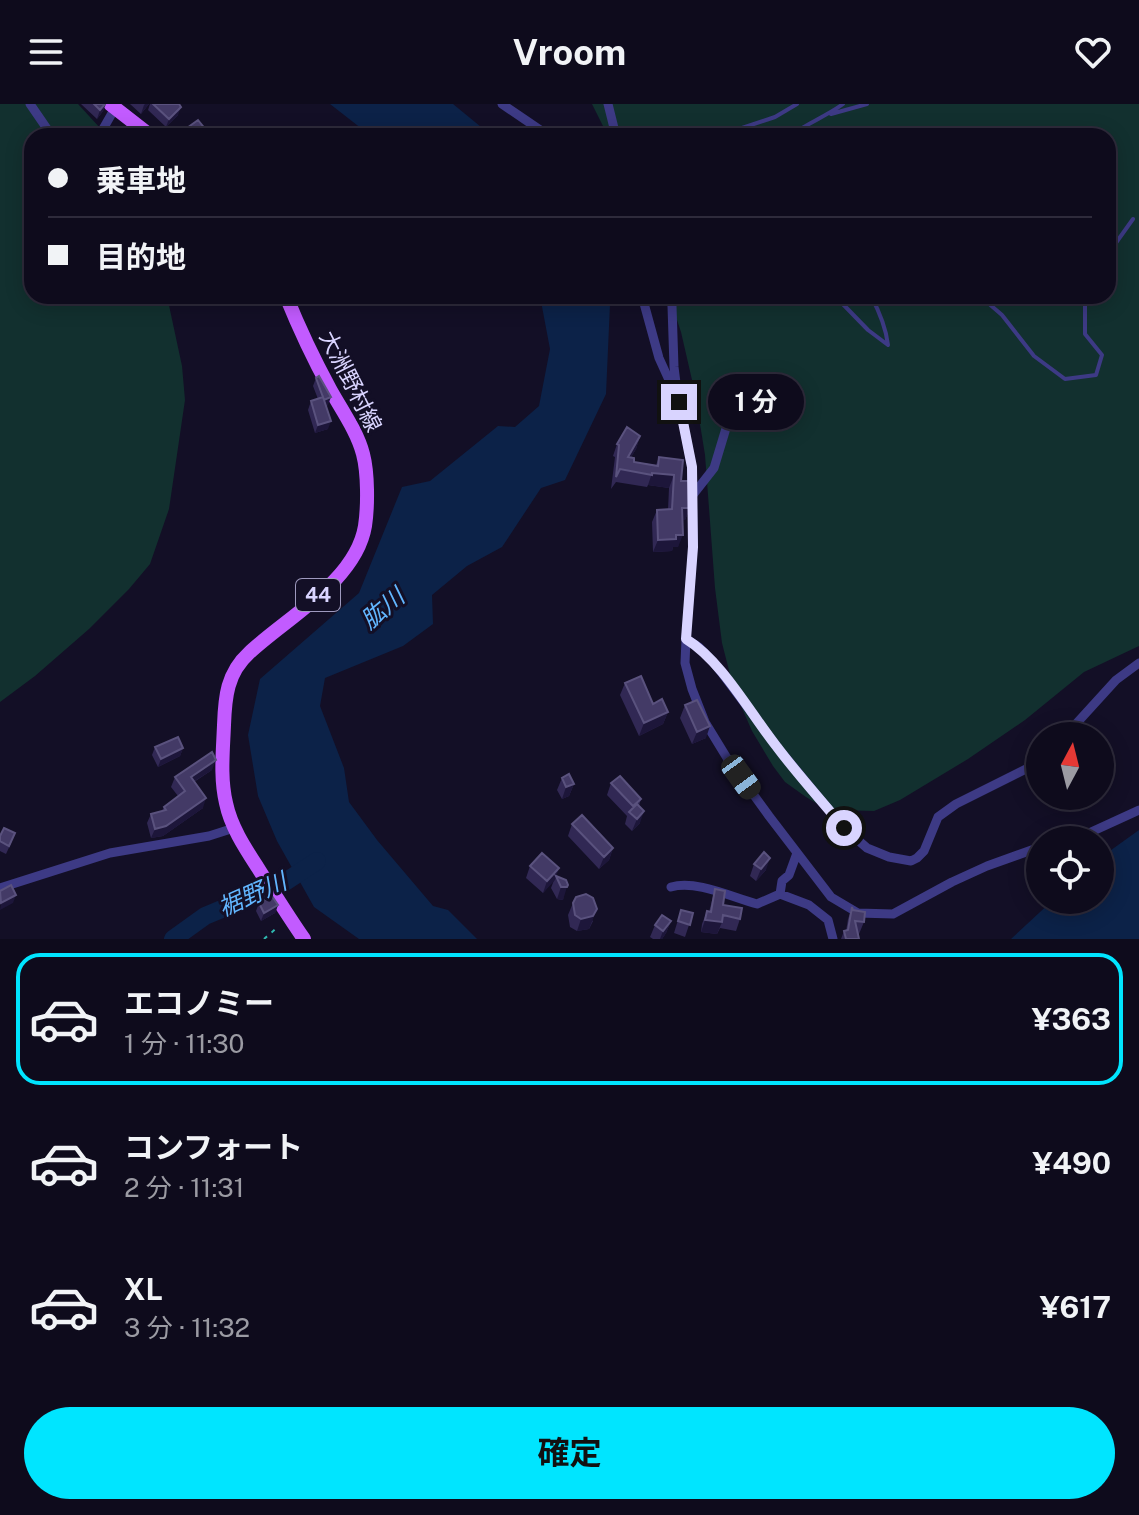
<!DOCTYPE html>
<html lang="ja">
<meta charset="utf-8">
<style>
:root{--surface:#0e0b1c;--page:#171425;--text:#f1f3f6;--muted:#9b9ba3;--line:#2e2b3b;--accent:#00e5ff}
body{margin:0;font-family:"Public Sans","Noto Sans JP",sans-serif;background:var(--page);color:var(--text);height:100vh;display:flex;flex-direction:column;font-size:30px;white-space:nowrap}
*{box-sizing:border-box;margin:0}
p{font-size:26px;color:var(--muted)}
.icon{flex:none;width:44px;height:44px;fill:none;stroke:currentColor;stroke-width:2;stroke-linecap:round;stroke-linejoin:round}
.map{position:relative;height:835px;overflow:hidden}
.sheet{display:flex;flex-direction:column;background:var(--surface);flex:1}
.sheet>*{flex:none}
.hud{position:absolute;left:24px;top:24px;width:1092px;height:176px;border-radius:24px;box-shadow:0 4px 20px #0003,0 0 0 2px var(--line);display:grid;align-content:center;height:176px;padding:0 24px;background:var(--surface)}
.needle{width:52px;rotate:7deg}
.fabs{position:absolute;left:1026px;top:618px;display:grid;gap:16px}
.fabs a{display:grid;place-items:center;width:88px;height:88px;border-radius:50%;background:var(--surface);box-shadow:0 4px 20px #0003,0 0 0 2px var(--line);font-size:40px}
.end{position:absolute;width:36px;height:36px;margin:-18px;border:10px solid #d9d4ff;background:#111;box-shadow:0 0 0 4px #111}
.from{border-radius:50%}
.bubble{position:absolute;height:56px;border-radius:28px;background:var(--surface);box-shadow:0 4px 20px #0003,0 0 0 2px var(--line);font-size:26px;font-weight:700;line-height:56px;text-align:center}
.car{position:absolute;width:24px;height:48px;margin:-24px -12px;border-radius:10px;box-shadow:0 0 6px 2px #0007;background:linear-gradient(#222 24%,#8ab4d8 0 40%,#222 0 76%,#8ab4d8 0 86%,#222 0)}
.hud b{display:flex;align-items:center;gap:28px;height:76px;font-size:30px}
.hud b+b{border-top:2px solid var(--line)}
.hud i{width:20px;height:20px;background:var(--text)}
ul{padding:14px 0 0;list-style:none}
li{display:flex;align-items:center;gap:24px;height:132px;margin:0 16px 12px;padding:0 8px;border:4px solid transparent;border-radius:24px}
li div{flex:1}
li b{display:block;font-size:30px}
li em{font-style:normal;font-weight:700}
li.current{border-color:var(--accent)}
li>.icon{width:72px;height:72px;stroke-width:1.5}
.primary-button{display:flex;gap:16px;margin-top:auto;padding:16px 24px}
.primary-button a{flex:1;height:92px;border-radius:48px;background:var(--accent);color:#111;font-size:32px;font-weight:700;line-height:92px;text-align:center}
header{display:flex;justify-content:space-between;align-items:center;height:104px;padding:0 24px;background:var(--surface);font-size:36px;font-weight:700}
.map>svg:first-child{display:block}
</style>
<header><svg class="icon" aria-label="menu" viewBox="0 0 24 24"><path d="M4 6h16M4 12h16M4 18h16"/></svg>Vroom<svg class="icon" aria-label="heart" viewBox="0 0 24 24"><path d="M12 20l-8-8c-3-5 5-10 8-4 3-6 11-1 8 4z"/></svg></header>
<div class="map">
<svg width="1139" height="835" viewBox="0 0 1139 835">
<rect width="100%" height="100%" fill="#130f26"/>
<path fill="#12302f" d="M0,0H78L101,25L105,32H32V192H167L182,262L185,296L169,405L150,460L129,485L89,525L35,572L0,598Z
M592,0H1139V542L1084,568L1025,616L968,655L900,696L874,707L837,706L821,702L806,693L785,678L773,662L752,627L734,586L722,539L715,484L705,351L695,289L681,228L669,192H1108V32H608Z"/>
<path fill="#0c2248" d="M330,0H453L492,32H371Z
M540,192H607L610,200L606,290L565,376L541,384L502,443L467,462L432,491L433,520L403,542L325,574L320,602L344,664L349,698L377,736L433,802L448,806L477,835H359L314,803L277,737L258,692L248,631L260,575L359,489L402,383L430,377L498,322L515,323L539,302L550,245Z
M1139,726V835H1011L1053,796H1100V754Z"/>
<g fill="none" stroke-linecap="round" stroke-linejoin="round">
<path stroke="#0c2248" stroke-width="18" d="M173,835L205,812L282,780L317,757"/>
<path stroke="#2fb8b0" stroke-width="2" stroke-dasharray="4 6" stroke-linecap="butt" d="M264,835L279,822"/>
<path stroke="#3d3a85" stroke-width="4" d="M831,10L867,0
M794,30L812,29L813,32
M718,32L775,13L797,0
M790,32C807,19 827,12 843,0
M1108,154L1113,143L1133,115
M835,192L868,226L888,241C886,224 879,207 871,192
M980,192L1002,211L1034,252L1065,275L1096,271L1102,251L1085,230V200L1089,192"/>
<path stroke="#3d3a85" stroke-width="9" d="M30,0L52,32
M502,0L549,32
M608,0L616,32
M99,32L115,4
M642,192L659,254L679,298L692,363L693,443L686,535L685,559L692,585L705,618L727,654L769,712L831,793L858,809L893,810L952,778L987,762L1040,743
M670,192L672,202L674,263L677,287
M692,392L714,364L727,321
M686,535L699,543L715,560L778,644L844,724L867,744L889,753L911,757L917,754L924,747L938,713L956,700L1028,664L1040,654
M1065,632L1116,576L1139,559
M1068,736L1078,734L1139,706
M797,749L789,771L782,777L780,790L809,801L828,816L833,835
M671,783C697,776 731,793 757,800L780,790
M0,784L110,749L209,732L234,724"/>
<path stroke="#c25bff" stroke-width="14" d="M110,0L151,32
M286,192C299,224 313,254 330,285C341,305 357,327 363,350C368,369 368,402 365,422C356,477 286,514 249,549C227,569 225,593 224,621C223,647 220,674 226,699C231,723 245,744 258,764C273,788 288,812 304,835"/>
</g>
<path fill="#312854" d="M81,0H106L103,7L97,15Z
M130,0H149L141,10Z
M150,0H179L178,11L166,23L148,6Z
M187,24L210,32H184Z
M316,274L328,301L326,302L328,325L315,329L308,306L311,297L318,295L313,282Z
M640,332L636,345L631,353L634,358L656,361L659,353L681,377L690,404L685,416H682L678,443H673L672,447L653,448L652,418L657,406H668L669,384L648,381L647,383L616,378L611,385L615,353L613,352L617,340Z
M625,579L653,600L668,608L663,620L639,632L620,591Z
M685,601L706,634L692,640L680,614Z
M155,643L183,644L180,652L158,663L152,651Z
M212,666L194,678L203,704L163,732L151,734L147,719L151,710L162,707L164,703L178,692L171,683L175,673Z
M562,674L574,680L569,692L562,695L557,686Z
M611,679L641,695L639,702L640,719L632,727L625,720L627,712L607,691Z
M572,720L613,744L609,756L599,765L568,732Z
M0,732L12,737L6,750L0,747Z
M754,760L766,766L756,777L750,772Z
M530,762L566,776L563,796L557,795L551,784L554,776L543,789L526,774Z
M715,785L723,801L740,815L736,827L720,824L717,830L701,828L702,820L707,807L709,808Z
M259,799L278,801L275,809L261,817L256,807Z
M573,799L593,817L589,825L577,827L570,823L568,811Z
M852,803L853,806L864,818L859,830H858L859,835H841L844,827H846L848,815Z
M681,806L693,809L685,833L674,829Z
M671,817L666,829L662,835H653L650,833L655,821Z"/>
<path fill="#1d163a" d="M105,0L103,7L97,15L100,6Z
M145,0H149L141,10L144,1Z
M181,3L178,11L166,23L169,15Z
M331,293L328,301L321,304L324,296Z
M331,317L328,325L315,329L318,321Z
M640,332L636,345L624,365L628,353Z
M652,369L674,371L669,384L648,381Z
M682,404H690L685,416H677Z
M676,431H683L678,443H673L672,447L653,448L658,436Z
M668,608L663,620L639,632L644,619Z
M710,622L706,634L692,640L697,628Z
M183,644L180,652L158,663L161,655Z
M216,656L212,666L187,682L191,673Z
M574,680L569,692L562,695L566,683Z
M206,694L203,704L163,732L151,734L155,725Z
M644,707L640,719L632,727L637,715Z
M613,744L609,756L599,765L604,753Z
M770,754L766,766L756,777L761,765Z
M559,764L555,776L543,789L547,777Z
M561,783H567L563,796L557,795Z
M16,791L13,799L0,806L1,799Z
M278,801L275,809L261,817L264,809Z
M597,805L589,825L577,827L581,815Z
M705,816L722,818L717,830L701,828Z
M671,817L666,829L662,835H660L663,827Z"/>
<path fill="#433a66" stroke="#5a527e" stroke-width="2" d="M94,0H105L100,6Z
M153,0H179L181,3L169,15Z
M198,16L210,31L209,32H193L187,24Z
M319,272L331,293L324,296L316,274Z
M323,293L331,317L318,321L311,297Z
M627,323L640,332L628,353L634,354V358L658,362L659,353L683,356L681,377H689L690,404H682L683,431H676V435L658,436L657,406L672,405L674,371L652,369V371L620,365L616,373L619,341L617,340Z
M641,572L653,600L662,595L668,608L644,619L625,579Z
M697,596L710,622L697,628L685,601Z
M178,633L183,644L161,655L155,643Z
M212,648L216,656L191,673L206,694L166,722L155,725L151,710L166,706L164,703L185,687L175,673Z
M569,670L574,680L566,683L562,674Z
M620,672L641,695L633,702L611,679Z
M637,700L644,707L637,715L629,708Z
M582,711L613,744L604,753L572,720Z
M4,724L15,729L9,742L0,737V732Z
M764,748L770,754L761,765L754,760Z
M542,749L559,764L547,777L530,762Z
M556,772L566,776L568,781L567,783H561Z
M11,781L16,791L1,799L0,787Z
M715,785L725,787L723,801L742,804L740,815L723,811L722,818L705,816L707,807L711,808Z
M586,790L593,794L597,805L593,812L581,815L575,811L573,799L576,793Z
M272,792L278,801L264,809L259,799Z
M852,803L853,806L865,808L864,818L855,817L859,835H846L844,827L848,826Z
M681,806L693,809L690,821L678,817Z
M662,811L671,817L663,827L655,821Z"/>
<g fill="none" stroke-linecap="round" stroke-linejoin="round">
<path stroke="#d9d4ff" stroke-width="10" d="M679,298L692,363L693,443L686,535C722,557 750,609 777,643C798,671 822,697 844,724"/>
</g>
<g text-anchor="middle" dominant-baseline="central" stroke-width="6" stroke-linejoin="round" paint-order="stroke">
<rect fill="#130f26" stroke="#9e99be" stroke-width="2" x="296" y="475" width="44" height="32" rx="6"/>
<g font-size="20" font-weight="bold" fill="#d9d4ff">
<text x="318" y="491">44</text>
</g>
<g font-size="22" fill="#d9d4ff" stroke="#130f26">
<text transform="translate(351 277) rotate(63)">大洲野村線</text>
</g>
<g font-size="24" font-style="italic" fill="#62b6ff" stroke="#130f26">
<text transform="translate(382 504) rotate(-40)">肱川</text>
<text transform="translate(252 790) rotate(-24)">裾野川</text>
</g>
</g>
</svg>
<div class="fabs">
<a><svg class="needle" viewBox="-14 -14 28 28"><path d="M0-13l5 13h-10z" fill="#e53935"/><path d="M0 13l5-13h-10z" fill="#9b9ba3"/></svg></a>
<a><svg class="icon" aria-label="locate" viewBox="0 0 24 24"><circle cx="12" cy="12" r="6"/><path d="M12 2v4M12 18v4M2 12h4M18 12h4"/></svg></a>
</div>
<i class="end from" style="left:844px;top:724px"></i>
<i class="end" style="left:679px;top:298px"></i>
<div class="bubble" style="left:708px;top:270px;width:96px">1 分</div>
<i class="car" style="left:741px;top:673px;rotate:144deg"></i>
<div class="hud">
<b><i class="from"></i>乗車地</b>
<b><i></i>目的地</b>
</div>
</div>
<section class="sheet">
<ul>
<li class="current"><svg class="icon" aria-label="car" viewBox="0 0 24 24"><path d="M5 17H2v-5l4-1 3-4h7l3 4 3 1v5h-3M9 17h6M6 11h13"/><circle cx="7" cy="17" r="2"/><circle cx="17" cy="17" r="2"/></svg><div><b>エコノミー</b><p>1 分 · 11:30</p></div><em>¥363</em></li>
<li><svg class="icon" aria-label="car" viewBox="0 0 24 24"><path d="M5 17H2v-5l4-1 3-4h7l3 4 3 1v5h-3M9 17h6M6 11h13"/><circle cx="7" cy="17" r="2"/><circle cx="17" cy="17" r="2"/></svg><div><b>コンフォート</b><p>2 分 · 11:31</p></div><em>¥490</em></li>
<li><svg class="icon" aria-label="car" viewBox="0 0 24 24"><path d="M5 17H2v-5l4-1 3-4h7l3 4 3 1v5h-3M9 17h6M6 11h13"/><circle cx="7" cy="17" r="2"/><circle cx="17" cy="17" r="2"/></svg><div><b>XL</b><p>3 分 · 11:32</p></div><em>¥617</em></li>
</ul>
<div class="primary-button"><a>確定</a></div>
</section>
